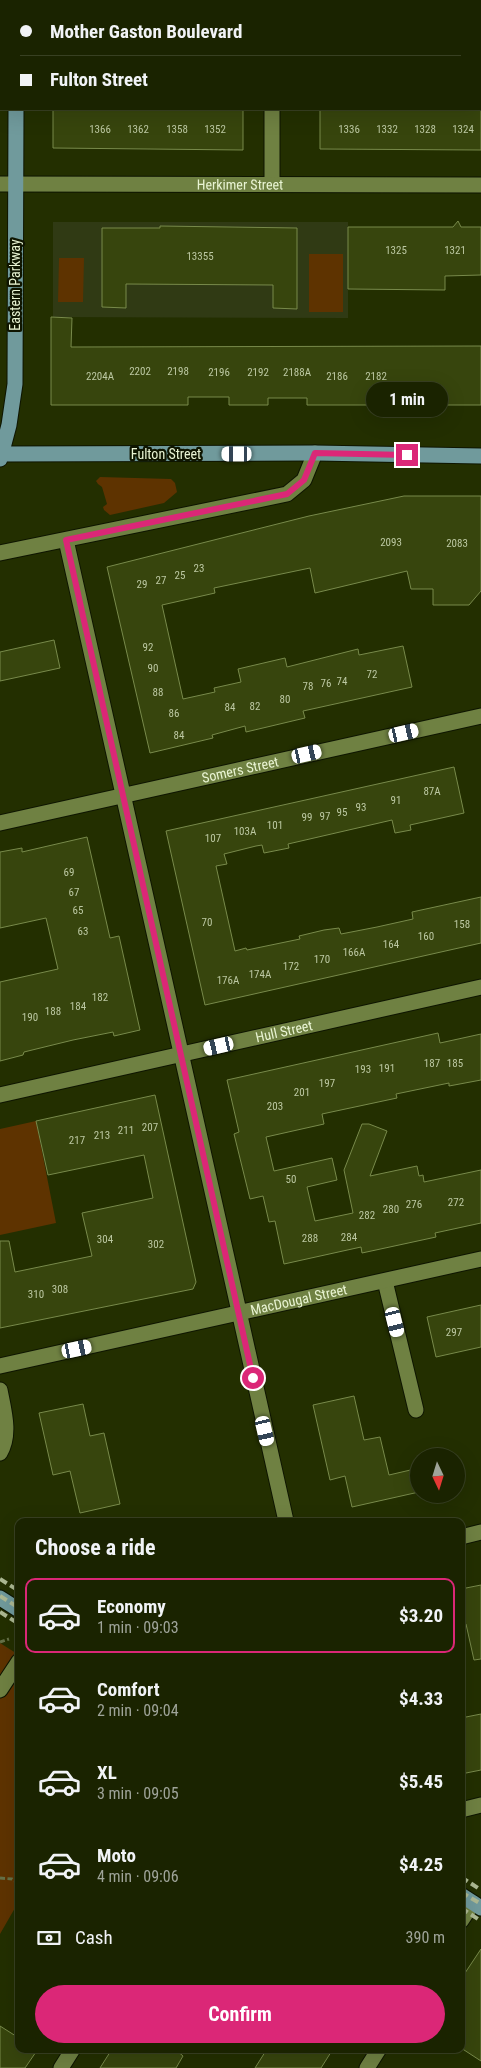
<!DOCTYPE html>
<meta charset="utf-8">
<style>
:root{--surface:#1a2300;--page:#232b0a;--text:#f1f3f6;--muted:#9fa499;--line:#384022;--accent:#db2777}
body{margin:0;font-family:"Roboto Condensed",sans-serif;background:var(--page);color:var(--text);height:100vh;display:flex;flex-direction:column;font-size:19px;white-space:nowrap}
*{box-sizing:border-box;margin:0}
p{font-size:16px;color:var(--muted)}
.icon{flex:none;width:28px;height:28px;fill:none;stroke:currentColor;stroke-width:2;stroke-linecap:round;stroke-linejoin:round}
.map{position:relative;flex:1;overflow:hidden}
.panel{position:absolute;left:15px;top:1518px;width:450px;height:535px;display:flex;flex-direction:column;background:var(--surface);border-radius:10px;box-shadow:0 5px 20px #0002,0 0 0 1px var(--line)}
.panel>*{flex:none}
.hud{position:absolute;left:0px;top:0px;width:481px;height:110px;box-shadow:0 5px 20px #0002,0 0 0 1px var(--line);display:grid;align-content:center;height:110px;padding:0 20px;background:var(--surface)}
.needle{width:32px;rotate:176deg}
.fabs{position:absolute;left:410px;top:1448px;display:grid;gap:10px}
.fabs a{display:grid;place-items:center;width:55px;height:55px;border-radius:50%;background:var(--surface);box-shadow:0 5px 20px #0002,0 0 0 1px var(--line);font-size:25px}
.end{position:absolute;width:22px;height:22px;margin:-11px;border:6px solid #db2777;background:#fff;box-shadow:0 0 0 2px #fff}
.from{border-radius:50%}
.bubble{position:absolute;height:35px;border-radius:18px;background:var(--surface);box-shadow:0 5px 20px #0002,0 0 0 1px var(--line);font-size:16px;font-weight:700;line-height:35px;text-align:center}
.car{position:absolute;width:15px;height:30px;margin:-15px -8px;border-radius:6px;box-shadow:0 0 4px 1px #0007;background:linear-gradient(#fff 24%,#345 0 40%,#fff 0 76%,#345 0 86%,#fff 0)}
.hud b{display:flex;align-items:center;gap:18px;height:48px;font-size:19px}
.hud b+b{border-top:1px solid var(--line)}
.hud i{width:12px;height:12px;background:var(--text)}
ul{padding:0;list-style:none}
li{display:flex;align-items:center;gap:15px;height:75px;margin:0 10px 8px;padding:0 10px;border:2px solid transparent;border-radius:10px}
li div{flex:1}
li b{display:block;font-size:19px}
li em{font-style:normal;font-weight:700}
li.active{border-color:var(--accent)}
li>.icon{width:45px;height:45px;stroke-width:1.5}
h2{padding:0 20px;font-size:22px;line-height:60px}
.pay{display:flex;align-items:center;gap:12px;height:55px;padding:0 20px;font-size:19px}
.pay p{margin-inline-start:auto}
.action{display:flex;gap:10px;margin-top:auto;padding:10px 20px}
.action a{flex:1;height:58px;border-radius:30px;background:var(--accent);color:#fff;font-size:20px;font-weight:700;line-height:58px;text-align:center}
.map>svg:first-child{display:block}
</style>
<div class="map">
<svg width="481" height="2068" viewBox="0 0 481 2068">
<rect width="100%" height="100%" fill="#232f00"/>
<path fill="#303a14" d="M53,222H348V318L53,317Z"/>
<path fill="#5e3300" d="M309,254H343V312H309Z
M59,258H84L83,302H58Z
M100,477L171,479L175,483L177,492L164,503L110,515L104,510L103,507L107,504L102,487L98,484L96,481Z
M36,1121L56,1223L0,1235V1129Z
M0,1643L19,1655V1901L0,1934Z"/>
<path fill="#37450d" stroke="#788a4b" d="M53,109H243V150L53,148Z
M320,109H481V150L320,149Z
M458,221L461,227H481V275L445,276V290L348,289V227H453Z
M160,226L297,228V309L273,308V285L126,284V308L102,307V228H160Z
M51,317L72,318L71,347L481,346V405H307V398H268V405H229V397H188V405H51Z
M404,496H481V591L469,605H433V589H411L407,571L315,593L310,568L214,588L215,593L162,605L183,699L215,692L214,688L241,682L238,669L255,665L285,658L287,667L358,649L359,655L403,646L412,687L303,711L305,718L246,732L245,726L212,735L213,738L150,753L107,567L309,516Z
M54,640L60,668L0,681V652Z
M454,767L464,813L410,825L411,830L395,833L392,820L288,844L289,848L264,853L262,845L256,846L224,854L227,864L216,866L235,951L246,948L247,950L300,939L299,936L324,930L339,928L341,934L377,927L413,919L412,912L481,897V943L205,1005L166,831Z
M87,837L110,938L119,936L140,1030L114,1036L113,1032L73,1040L24,1052L23,1055L0,1061V982L58,969L46,918L0,928V852L22,848V852Z
M438,1033L440,1043L481,1034V1080L449,1086V1083L396,1094L397,1098L322,1114L324,1124L266,1137L274,1171L332,1158L337,1180L307,1187L315,1221L353,1213L344,1170L362,1124H369L387,1131L370,1176L417,1166L419,1176L423,1175L424,1182L481,1170V1223L435,1233L436,1237L362,1253L361,1247L284,1264L275,1221L269,1222L263,1196L250,1199L234,1134L239,1132L227,1080Z
M155,1095L196,1282L193,1289L0,1328V1241H9L15,1272L92,1256L82,1213L153,1198L144,1155L48,1175L36,1121Z
M481,1305V1347L436,1357L427,1317Z
M354,1396L364,1440L380,1437L389,1475L419,1468V1492L352,1507L345,1476L330,1480L313,1405Z
M83,1404L90,1436L104,1433L120,1504L80,1513L70,1471L53,1475L39,1413Z
M481,1585V1659L474,1660L466,1624L461,1625V1589Z
M481,1714V1770L461,1774V1718Z
M481,1949V2061L461,2048V1979Z
M0,2026L19,2038V2049H38L25,2068H0Z
M112,2049H175L183,2056L176,2068H100Z
M267,2049H333L321,2068H255Z"/>
<g fill="none" stroke-linecap="round" stroke-linejoin="round">
<defs>
<g id="minor">
<path d="M271,0V1"/>
<path d="M272,109V184"/>
<path id="s1" d="M0,184L481,185"/>
<path d="M66,540L286,1521"/>
<path d="M0,553L287,494L304,480L315,453"/>
<path id="s2" d="M0,823L481,716"/>
<path id="s3" d="M0,1095L481,987"/>
<path d="M385,1281L416,1410"/>
<path id="s4" d="M0,1366L481,1259"/>
<path d="M0,1390C4,1411 11,1434 0,1453"/>
<path d="M461,1537L481,1532"/>
<path d="M0,1690L19,1661"/>
<path d="M461,1810L481,1805"/>
<path d="M461,1921L473,1903"/>
<path d="M61,2068L73,2049"/>
<path d="M367,2068L379,2049"/>
</g>
<path id="major" d="M17,1V0
M0,454L315,453L481,456
M0,459L9,425L15,384L16,109
M0,1598L19,1610
M461,1895L481,1908"/>
</defs>
<use href="#minor" stroke="#0e1500" stroke-width="17"/>
<use href="#major" stroke="#0e1500" stroke-width="17"/>
<path stroke="#657147" stroke-width="3" stroke-dasharray="5 2.5" stroke-linecap="butt" d="M0,1642L9,1639
M0,1878L12,1879L19,1884"/>
<use href="#minor" stroke="#6f8142" stroke-width="15"/>
<use href="#major" stroke="#709a9c" stroke-width="15"/>
<path stroke="#acb892" stroke-width="4" stroke-dasharray="8 4" stroke-linecap="butt" d="M0,1579L19,1591
M0,1596L19,1608
M0,1612L19,1624
M461,1877L481,1890
M461,1892L481,1904
M461,1908L481,1921"/>
</g>
<g fill="none" stroke-linecap="round" stroke-linejoin="round">
<path stroke="#db2777" stroke-width="6" d="M253,1378L66,540L287,494L304,480L315,453L407,455"/>
</g>
<g text-anchor="middle" dominant-baseline="central" stroke-width="4.5" stroke-linejoin="round" paint-order="stroke">
<g font-size="11" fill="#bcc8a2">
<text x="100" y="129">1366</text>
<text x="138" y="129">1362</text>
<text x="177" y="129">1358</text>
<text x="215" y="129">1352</text>
<text x="349" y="129">1336</text>
<text x="387" y="129">1332</text>
<text x="425" y="129">1328</text>
<text x="463" y="129">1324</text>
<text x="396" y="250">1325</text>
<text x="455" y="250">1321</text>
<text x="200" y="256">13355</text>
<text x="140" y="371">2202</text>
<text x="178" y="371">2198</text>
<text x="219" y="372">2196</text>
<text x="258" y="372">2192</text>
<text x="297" y="372">2188A</text>
<text x="100" y="376">2204A</text>
<text x="337" y="376">2186</text>
<text x="376" y="376">2182</text>
<text x="391" y="542">2093</text>
<text x="457" y="543">2083</text>
<text x="199" y="568">23</text>
<text x="180" y="575">25</text>
<text x="161" y="580">27</text>
<text x="142" y="584">29</text>
<text x="148" y="647">92</text>
<text x="153" y="668">90</text>
<text x="372" y="674">72</text>
<text x="342" y="681">74</text>
<text x="326" y="683">76</text>
<text x="308" y="686">78</text>
<text x="158" y="692">88</text>
<text x="285" y="699">80</text>
<text x="255" y="706">82</text>
<text x="230" y="707">84</text>
<text x="174" y="713">86</text>
<text x="179" y="735">84</text>
<text x="432" y="791">87A</text>
<text x="396" y="800">91</text>
<text x="361" y="807">93</text>
<text x="342" y="812">95</text>
<text x="325" y="816">97</text>
<text x="307" y="817">99</text>
<text x="275" y="825">101</text>
<text x="245" y="831">103A</text>
<text x="213" y="838">107</text>
<text x="69" y="872">69</text>
<text x="74" y="892">67</text>
<text x="78" y="910">65</text>
<text x="207" y="922">70</text>
<text x="462" y="924">158</text>
<text x="83" y="931">63</text>
<text x="426" y="936">160</text>
<text x="391" y="944">164</text>
<text x="354" y="952">166A</text>
<text x="322" y="959">170</text>
<text x="291" y="966">172</text>
<text x="260" y="974">174A</text>
<text x="228" y="980">176A</text>
<text x="100" y="997">182</text>
<text x="78" y="1006">184</text>
<text x="53" y="1011">188</text>
<text x="30" y="1017">190</text>
<text x="432" y="1063">187</text>
<text x="455" y="1063">185</text>
<text x="387" y="1068">191</text>
<text x="363" y="1069">193</text>
<text x="327" y="1083">197</text>
<text x="302" y="1092">201</text>
<text x="275" y="1106">203</text>
<text x="150" y="1127">207</text>
<text x="126" y="1130">211</text>
<text x="102" y="1135">213</text>
<text x="77" y="1140">217</text>
<text x="291" y="1179">50</text>
<text x="456" y="1202">272</text>
<text x="414" y="1204">276</text>
<text x="391" y="1209">280</text>
<text x="367" y="1215">282</text>
<text x="349" y="1237">284</text>
<text x="310" y="1238">288</text>
<text x="105" y="1239">304</text>
<text x="156" y="1244">302</text>
<text x="60" y="1289">308</text>
<text x="36" y="1294">310</text>
<text x="454" y="1332">297</text>
</g>
<g font-size="14" fill="#e9f4d3" stroke="#0f1500">
<text stroke="none"><textPath href="#s1" startOffset="240">Herkimer Street</textPath></text>
<text transform="translate(15 285) rotate(-90)">Eastern Parkway</text>
<text x="166" y="454">Fulton Street</text>
<text stroke="none"><textPath href="#s2" startOffset="246">Somers Street</textPath></text>
<text stroke="none"><textPath href="#s3" startOffset="291">Hull Street</textPath></text>
<text stroke="none"><textPath href="#s4" startOffset="306">MacDougal Street</textPath></text>
</g>
</g>
</svg>
<div class="fabs">
<a><svg class="needle" viewBox="-14 -14 28 28"><path d="M0-13l5 13h-10z" fill="#e53935"/><path d="M0 13l5-13h-10z" fill="#9fa499"/></svg></a>
</div>
<i class="end from" style="left:253px;top:1378px"></i>
<i class="end" style="left:407px;top:455px"></i>
<div class="bubble" style="left:366px;top:382px;width:82px">1 min</div>
<i class="car" style="left:237px;top:454px;rotate:270deg"></i>
<i class="car" style="left:404px;top:733px;rotate:77deg"></i>
<i class="car" style="left:307px;top:754px;rotate:77deg"></i>
<i class="car" style="left:219px;top:1046px;rotate:257deg"></i>
<i class="car" style="left:395px;top:1322px;rotate:166deg"></i>
<i class="car" style="left:77px;top:1349px;rotate:78deg"></i>
<i class="car" style="left:265px;top:1431px;rotate:167deg"></i>
<div class="hud">
<b><i class="from"></i>Mother Gaston Boulevard</b>
<b><i></i>Fulton Street</b>
</div>
<section class="panel">
<h2>Choose a ride</h2>
<ul>
<li class="active"><svg class="icon" aria-label="car" viewBox="0 0 24 24"><path d="M5 17H2v-5l4-1 3-4h7l3 4 3 1v5h-3M9 17h6M6 11h13"/><circle cx="7" cy="17" r="2"/><circle cx="17" cy="17" r="2"/></svg><div><b>Economy</b><p>1 min · 09:03</p></div><em>$3.20</em></li>
<li><svg class="icon" aria-label="car" viewBox="0 0 24 24"><path d="M5 17H2v-5l4-1 3-4h7l3 4 3 1v5h-3M9 17h6M6 11h13"/><circle cx="7" cy="17" r="2"/><circle cx="17" cy="17" r="2"/></svg><div><b>Comfort</b><p>2 min · 09:04</p></div><em>$4.33</em></li>
<li><svg class="icon" aria-label="car" viewBox="0 0 24 24"><path d="M5 17H2v-5l4-1 3-4h7l3 4 3 1v5h-3M9 17h6M6 11h13"/><circle cx="7" cy="17" r="2"/><circle cx="17" cy="17" r="2"/></svg><div><b>XL</b><p>3 min · 09:05</p></div><em>$5.45</em></li>
<li><svg class="icon" aria-label="car" viewBox="0 0 24 24"><path d="M5 17H2v-5l4-1 3-4h7l3 4 3 1v5h-3M9 17h6M6 11h13"/><circle cx="7" cy="17" r="2"/><circle cx="17" cy="17" r="2"/></svg><div><b>Moto</b><p>4 min · 09:06</p></div><em>$4.25</em></li>
</ul>
<div class="pay"><svg class="icon" aria-label="cash" viewBox="0 0 24 24"><path d="M3 7h18v10H3z"/><circle cx="12" cy="12" r="2"/></svg>Cash<p>390 m</p></div>
<div class="action"><a>Confirm</a></div>
</section>
</div>
